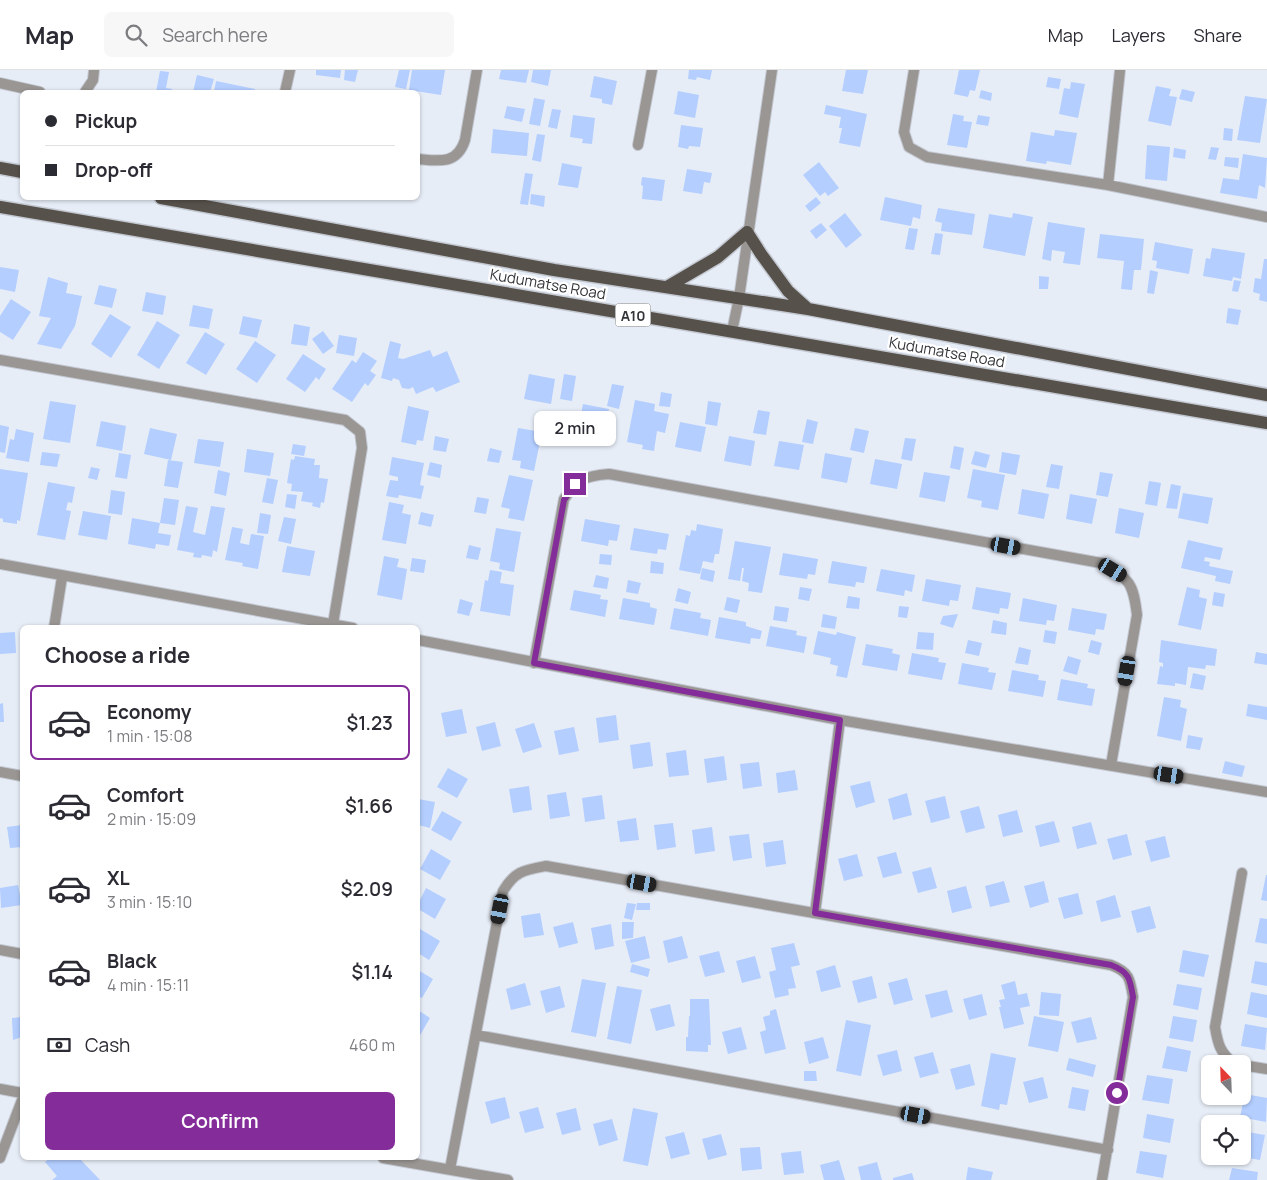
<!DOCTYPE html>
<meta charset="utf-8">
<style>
:root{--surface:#fff;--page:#f7f7f7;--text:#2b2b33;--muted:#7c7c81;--line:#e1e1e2;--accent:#842c99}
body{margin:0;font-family:Manrope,sans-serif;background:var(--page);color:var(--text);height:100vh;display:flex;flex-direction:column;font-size:19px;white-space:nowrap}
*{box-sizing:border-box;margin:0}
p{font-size:16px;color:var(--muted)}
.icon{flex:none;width:28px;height:28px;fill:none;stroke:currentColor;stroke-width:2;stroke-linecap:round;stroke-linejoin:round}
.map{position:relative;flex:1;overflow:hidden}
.details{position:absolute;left:20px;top:555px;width:400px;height:535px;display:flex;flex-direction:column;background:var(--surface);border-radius:8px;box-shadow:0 1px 4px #0004}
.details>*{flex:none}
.banner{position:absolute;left:20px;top:20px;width:400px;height:110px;border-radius:8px;box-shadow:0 1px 4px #0004;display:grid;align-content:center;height:110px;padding:0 25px;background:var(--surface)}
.needle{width:32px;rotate:337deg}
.tools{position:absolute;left:1201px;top:985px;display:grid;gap:10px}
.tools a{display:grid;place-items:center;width:50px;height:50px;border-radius:8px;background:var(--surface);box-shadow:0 1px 4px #0004;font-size:25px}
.end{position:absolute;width:22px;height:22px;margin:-11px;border:6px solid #842c99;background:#fff;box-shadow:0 0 0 2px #fff}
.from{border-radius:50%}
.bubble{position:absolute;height:35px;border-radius:8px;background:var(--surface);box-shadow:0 1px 4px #0004;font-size:16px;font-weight:600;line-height:35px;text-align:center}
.car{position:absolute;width:15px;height:30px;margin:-15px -8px;border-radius:6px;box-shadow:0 0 4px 1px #0007;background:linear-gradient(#222 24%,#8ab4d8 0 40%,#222 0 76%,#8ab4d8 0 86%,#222 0)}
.banner b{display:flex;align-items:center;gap:18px;height:48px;font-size:19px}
.banner b+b{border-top:1px solid var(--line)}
.banner i{width:12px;height:12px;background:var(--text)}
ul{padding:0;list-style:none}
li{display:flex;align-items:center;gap:15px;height:75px;margin:0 10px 8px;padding:0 15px;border:2px solid transparent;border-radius:8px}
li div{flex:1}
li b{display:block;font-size:19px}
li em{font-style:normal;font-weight:600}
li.current{border-color:var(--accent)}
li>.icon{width:45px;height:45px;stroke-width:1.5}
h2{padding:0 25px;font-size:22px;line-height:60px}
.pay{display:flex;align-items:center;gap:12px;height:55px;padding:0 25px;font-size:19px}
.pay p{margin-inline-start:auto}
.action{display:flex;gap:10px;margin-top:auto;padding:10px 25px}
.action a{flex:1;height:58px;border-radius:8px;background:var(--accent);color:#fff;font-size:20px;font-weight:600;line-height:58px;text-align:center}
header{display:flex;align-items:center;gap:30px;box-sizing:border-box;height:70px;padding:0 25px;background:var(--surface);border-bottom:1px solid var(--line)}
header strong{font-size:24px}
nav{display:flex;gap:28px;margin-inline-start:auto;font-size:18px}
.search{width:350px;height:45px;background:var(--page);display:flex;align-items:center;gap:12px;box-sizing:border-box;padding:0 18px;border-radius:8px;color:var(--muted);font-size:19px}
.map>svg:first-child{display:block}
</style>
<header>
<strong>Map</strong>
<div class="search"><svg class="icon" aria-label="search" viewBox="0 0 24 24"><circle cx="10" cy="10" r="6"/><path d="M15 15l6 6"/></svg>Search here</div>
<nav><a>Map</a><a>Layers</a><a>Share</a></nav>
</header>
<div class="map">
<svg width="1267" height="1110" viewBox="0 0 1267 1110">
<rect width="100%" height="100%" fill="#e7edf7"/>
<path fill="#b3ceff" d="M316,0H341L340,8L316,5Z
M345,0H358L355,12L344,10Z
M399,0H410L406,19L395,17Z
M412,0H445L441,25L409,20Z
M501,0H529L526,13L499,9Z
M533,0H551L548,16L531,12Z
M689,0H712L710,10L697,7L696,10L688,9Z
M846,0H868L863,24L842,21Z
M959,0H980L975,21L970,20L968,27L954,24Z
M160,1L169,2L166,18L172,19V22H156Z
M197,5L214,9L210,22H193Z
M594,6L617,11L612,35L602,33V29L590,27Z
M1048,7L1061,9L1059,19L1046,17Z
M216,11L255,19L254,22H214Z
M1071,12L1085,14L1078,48L1059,44L1064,18L1070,19Z
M1156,16L1171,19L1169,26L1177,27L1171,56L1148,51Z
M1182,19L1195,22L1192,32L1179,29Z
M981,20L992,23L991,31L979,28Z
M678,21L699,25L695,48L674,44Z
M1245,26L1267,29L1260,73L1237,70Z
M534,28L545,30L540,56L529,54Z
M826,35L867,44L860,77L839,73L842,58H839L841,47L824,44Z
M507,36L525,39L522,52L504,48Z
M552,39L561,40L557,59L548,57Z
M953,44L964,46L963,51L972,52L967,78L947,75Z
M573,45L595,48L592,74L582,73L583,69L570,67Z
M978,45L990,47L988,56L976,54Z
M681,55L703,58L700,77L689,76L688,79L678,77Z
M1224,58L1233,59L1232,71L1223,70Z
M493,59L529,63L527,86L491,83Z
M1055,60L1077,63L1071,95L1047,91L1046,94L1026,91L1031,62L1054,66Z
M537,64L545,65L541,92L532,90Z
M1147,75L1170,77L1167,111L1145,109Z
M1211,77L1219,78L1216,90L1208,89Z
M1174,78L1186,80L1185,89L1173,87Z
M1243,84L1267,88L1265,118L1259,115L1257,129L1220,123L1223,108L1239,110Z
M1225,87L1239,88L1238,98L1224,96Z
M819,92L839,118L828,126L825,122L820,126L803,105Z
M562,93L582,97L578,118L558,115Z
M687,99L712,103L710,113L704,112L702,124L683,121Z
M525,103L533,104L528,135L520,134Z
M642,107L665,110L662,131L642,129L643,116L641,115Z
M531,124L545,126L544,137L530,134Z
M816,127L821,133L810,142L805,136Z
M885,127L922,135L920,149L913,147L911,156L880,150Z
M938,138L975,144L972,165L941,161L942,153L935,151Z
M845,143L862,165L846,178L829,156Z
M1013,143L1033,147L1025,186L983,178L989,144L1012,148Z
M1048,152L1085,158L1080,195L1063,193L1065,182L1052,180L1051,191L1042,189Z
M821,153L827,160L816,169L810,161Z
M909,158L918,159L914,180L905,179Z
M935,163L943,164L940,185L931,184Z
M1100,164L1144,169L1141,200H1134L1132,220L1121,219L1124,191L1097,188Z
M1155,172L1193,179L1189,204L1156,198L1157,191L1152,190Z
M1212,178L1245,183L1241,209L1233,207L1232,211L1203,206L1206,188L1210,189Z
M1264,189H1267V232L1259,230L1260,224L1253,222L1255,208L1261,209Z
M0,197L19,200L15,222L0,219Z
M1150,200L1158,202L1154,224L1147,223Z
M1039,206L1049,207L1048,219H1039Z
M48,207L68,213L66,223L82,226L75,256L61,279L37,274L51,248L39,246Z
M1234,210L1241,211L1238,222L1232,221Z
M99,215L117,219L112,238L94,234Z
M146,222L166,226L163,245L142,241Z
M11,229L31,242L13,270L0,262V246Z
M193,235L213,239L209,259L189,256Z
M1228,238L1241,240L1238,255L1226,253Z
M110,244L131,257L111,288L91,274Z
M243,246L262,250L257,268L239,264Z
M157,251L180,265L159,299L137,285Z
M294,254L310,257L307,276L291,274Z
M323,261L334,276L323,284L312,269Z
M205,262L225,274L206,305L186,293Z
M339,265L357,268L354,286L336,283Z
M255,271L276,285L257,313L236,299Z
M390,271L401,274L398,288L403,289L430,280L433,287L447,281L460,312L436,322L433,317L416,324L413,317L409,319L402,318L399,310L393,308L392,311L381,308Z
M363,282L377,291L370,301L376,305L368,316L365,313L352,332L332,319L352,290L356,293Z
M303,284L326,299L319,310L316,307L305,322L286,309Z
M529,304L555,309L551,334L524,329Z
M564,304L576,306L572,331L560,329Z
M612,314L624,316L619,339L607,336Z
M661,322L672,324L670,337L659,336Z
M635,330L655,334L654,341L669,344L665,363L657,361L654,381L642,379L643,375L627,372Z
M50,331L76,335L70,373L43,369Z
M708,331L721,333L717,356L705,354Z
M583,334L609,339L604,364L578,359Z
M408,336L429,341L423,371L417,370L416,375L401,372Z
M758,340L770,342L766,365L753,363Z
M807,349L818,352L813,374L802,372Z
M101,351L126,356L122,381L96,376Z
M680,352L706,357L701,382L675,377Z
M0,355L9,357L5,383L0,382Z
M150,358L177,364L171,390L144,384Z
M518,358L542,362L534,401L520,398L521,391L512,390Z
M855,358L869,361L864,383L850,380Z
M16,359L34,363L29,392L6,388L10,369L14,370Z
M435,366L449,369L446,382L433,380Z
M729,366L755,371L751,396L724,391Z
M905,368L916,369L912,391L901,389Z
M198,369L224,372L220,397L194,393Z
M779,371L804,375L799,400L774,396Z
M293,374L306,376L304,386L291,384Z
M954,376L964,378L960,400L950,398Z
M490,378L502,381L499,393L487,391Z
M247,379L274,383L270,406L244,402Z
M975,381L990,385L986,398L971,394Z
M42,382L60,384L57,397L40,395Z
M1002,382L1020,385L1016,405L999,402Z
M119,383L131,385L127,409L115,407Z
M825,383L852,388L847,413L821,408Z
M295,386L315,389L314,395H320L319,408L328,409L324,433L321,432L320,438L312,436L313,433L301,431L303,422L291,421L292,414L287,413L291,389L294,390Z
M392,387L424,393L420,415L424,416L421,429L399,425L398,428L386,426L390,410L398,411V407L389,405Z
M875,389L902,394L897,419L870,414Z
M168,390L183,392L178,418L164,416Z
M430,392L442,395L440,408L427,405Z
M1051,394L1063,396L1059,419L1046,417Z
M91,397L100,399L97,410L88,408Z
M0,399L28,403L20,451L17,450V454L3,452V449L0,448Z
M973,399L1005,405L998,440L981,437L982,431L967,428Z
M218,400L230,403L226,426L214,423Z
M924,402L950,406L945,432L919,427Z
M1100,402L1113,404L1108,427L1096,425Z
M509,405L533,410L524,451L508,448L510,439L501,437Z
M267,408L278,410L273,434L262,432Z
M1149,411L1161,413L1157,436L1145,434Z
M48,412L75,417L72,433L68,432L66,440L71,441L65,470L37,465Z
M1171,414L1181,416L1177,439L1166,438Z
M1022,419L1049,424L1044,449L1018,444Z
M111,420L125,422L122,445L108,443Z
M1183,423L1213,428L1208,454L1178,448Z
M287,424L297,425L295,439L285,437Z
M1070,424L1097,429L1092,454L1066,449Z
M477,427L489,429L486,444L474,442Z
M164,428L179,430L175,455L160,453Z
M389,432L404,435L402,443L411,445L406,474L382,470Z
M186,436L198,438L193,462L205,465L211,436L225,438L217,482L213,480L212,487L202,485L201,488L193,487L194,483L177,480Z
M1119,438L1144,443L1139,468L1115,463Z
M83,441L111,446L107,470L78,465Z
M421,442L434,445L431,457L418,454Z
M260,443L271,445L268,464L257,463Z
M284,447L296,449L291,474L278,471Z
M132,448L160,453L158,463L171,465L169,476L156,474L155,479L128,474Z
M585,449L620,455L617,471L609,470L608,476L581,471Z
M697,454L723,459L719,484H715L713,493L703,491L700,504L679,500L686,465L690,466L691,460L696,461Z
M232,457L243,459L240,473L249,475L251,464L264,466L258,499L242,496L243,493L225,490Z
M496,458L521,462L514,502L499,499L500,493L490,491Z
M634,458L669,464L666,480L658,479L657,484L630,480Z
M1188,470L1223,478L1220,490L1205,487L1204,491L1210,492L1209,496L1233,501L1230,514L1215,511L1216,506L1181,498Z
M735,471L771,477L762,523L748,521L749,513L742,511L744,498H742L740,511L728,509Z
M469,475L481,478L478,490L466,488Z
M287,476L315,481L310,506L282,502Z
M783,483L818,489L815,505L808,504L807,509L779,505Z
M600,484L612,485L611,495L599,494Z
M384,486L399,489L397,497L407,499L402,530L377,525Z
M412,488L426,490L424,503L410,501Z
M651,491L664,493L663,504L650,503Z
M832,491L867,497L864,513L856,512L855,517L828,513Z
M702,498L715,501L713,512L700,509Z
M881,499L915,505L912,522L905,520L904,526L876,521Z
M490,500L502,502L500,513L514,515L510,546L480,541L485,510L488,511Z
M596,505L609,508L607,519L593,517Z
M926,509L961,515L958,531L950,530L949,536L922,531Z
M628,510L641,513L638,524L626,522Z
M800,517L812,519L809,531L798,529Z
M976,517L1011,523L1008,539L1000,538L999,544L972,539Z
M1187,517L1200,520L1199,527L1207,529L1201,560L1178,555Z
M678,518L691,522L688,534L675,531Z
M574,520L601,525L600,529L608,530L605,547L570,540Z
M1214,522L1225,524L1223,537L1212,535Z
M848,526L860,528L859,539L846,538Z
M727,527L740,530L737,543L724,540Z
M623,528L650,533V537L657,539L654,555L619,549Z
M1023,528L1057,535L1054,551L1047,550L1046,555L1019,551Z
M460,529L473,533L469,546L457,543Z
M775,536L789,538L787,552L773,550Z
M899,536L909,537L907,548L898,547Z
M674,538L701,543L700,548L711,550L708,566L670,559Z
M1072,538L1107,544L1104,560L1096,559L1095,565L1068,560Z
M823,544L837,547L835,559L821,557Z
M958,544L953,558L940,554L943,546Z
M719,547L746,552V556L762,561L760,569L751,568L750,574L715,568Z
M993,550L1007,553L1006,565L991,563Z
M770,556L797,561L796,565L807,567L804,583L766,576Z
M1045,560L1057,562L1055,574L1043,572Z
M818,561L836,565L837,562L856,567L847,608L836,606L838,596L830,594L831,588L813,584Z
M15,562L16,583L0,584V563Z
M918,562L934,563L933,580L916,579Z
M968,570L982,573L979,586L965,583Z
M1091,570L1102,573L1099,585L1088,582Z
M1161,570L1217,579L1215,596L1206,595L1205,599L1188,597L1186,615L1175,613V616L1157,614L1160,596L1163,597V593L1159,592Z
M866,574L893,579L892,583L900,585L897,601L862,595Z
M1019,577L1031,580L1028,595L1015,593Z
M1256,582L1267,584V595L1254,593Z
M912,583L939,588L938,592L946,593L942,610L908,604Z
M1068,586L1081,590L1077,605L1063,601Z
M962,593L989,598L988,602L996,603L992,620L958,614Z
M1012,600L1039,605L1038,610L1046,611L1043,627L1008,621Z
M1193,603L1206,606L1203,620L1190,618Z
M1061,609L1088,614L1087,618L1095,619L1092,636L1057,630Z
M1164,627L1181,630L1180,637L1187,639L1181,671L1157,666Z
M3,633L4,652H0V634Z
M1248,634L1267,637V650L1246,646Z
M462,639L467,663L446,667L441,643Z
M616,645L619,670L599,673L596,648Z
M495,652L501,676L482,681L476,657Z
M534,653L542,677L523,683L515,659Z
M574,657L579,681L559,685L554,661Z
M1188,665L1203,668L1200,680L1186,678Z
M650,672L653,696L633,699L630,675Z
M686,680L689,705L669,707L666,683Z
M724,686L727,710L707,713L704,689Z
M1225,691L1245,696L1242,707L1222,703Z
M759,692L762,716L743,719L740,694Z
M448,698L468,709L457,728L437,717Z
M795,700L798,720L778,723L776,703Z
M870,711L875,732L856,738L850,716Z
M529,716L532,740L513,743L509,719Z
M566,722L570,746L550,749L547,725Z
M907,723L912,745L893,750L888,729Z
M602,725L605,749L585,752L582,728Z
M945,726L950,748L931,753L925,731Z
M418,729L435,732L430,758L418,755Z
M979,736L985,758L966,763L960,741Z
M1017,740L1023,762L1003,767L998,745Z
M442,741L462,752L451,771L431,760Z
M636,748L639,770L620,772L617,751Z
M1054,751L1060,772L1040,777L1035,756Z
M1091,752L1097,774L1077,779L1072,757Z
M673,753L676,777L657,780L654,755Z
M22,755V777L10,778L7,757Z
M712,757L715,781L695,784L692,760Z
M749,764L752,788L733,791L729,766Z
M1127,764L1132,785L1113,790L1107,769Z
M1165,766L1170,787L1151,792L1145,771Z
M783,770L786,794L766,797L763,773Z
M431,779L451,791L440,810L420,799Z
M896,782L902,803L883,808L877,787Z
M857,784L863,806L844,811L838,789Z
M931,797L937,818L918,823L912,802Z
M1266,805H1267V831L1261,830Z
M1004,811L1010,832L990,837L985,816Z
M1044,811L1049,832L1030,838L1024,816Z
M18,815L22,835L1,838L0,818Z
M966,816L972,838L952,843L947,821Z
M426,818L446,829L435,849L418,839V834Z
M1078,823L1083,844L1064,849L1058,828Z
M1115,825L1121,847L1101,852L1096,831Z
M627,833L636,834L632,850L624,848Z
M637,833H650V840H636Z
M1150,836L1156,858L1137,863L1131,841Z
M540,843L544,865L524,868L521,846Z
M1260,848L1267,849V874L1255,872Z
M573,852L578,873L559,878L553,857Z
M622,852H634L633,868L622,869Z
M611,854L614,876L595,880L591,858Z
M420,859L440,871L429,890L418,883V864Z
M645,866L650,888L631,893L625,871Z
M682,866L688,888L668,893L663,871Z
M794,873L800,895L791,897L796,918L788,919L789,925L775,928L769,902L776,900L771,878Z
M1183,880L1209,885L1204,907L1179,902Z
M719,881L725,902L705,907L699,886Z
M755,886L761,908L742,913L736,891Z
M1255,891L1267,893V916L1251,913Z
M632,894L650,899L648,907L630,902Z
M835,895L841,917L821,922L816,901Z
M418,900L433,909L422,928L418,926Z
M872,906L877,928L858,933L852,911Z
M907,908L913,930L894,935L888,913Z
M582,909L606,913L596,967L571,962Z
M1015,911L1018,925L1027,923L1030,936L1020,938L1024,954L1004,959L999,937H1001L999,930L1005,929L1001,915Z
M525,913L531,935L511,940L506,919Z
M1177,914L1202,918L1198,940L1173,935Z
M560,916L565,937L546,943L540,921Z
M617,916L642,920L631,974L607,969Z
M947,920L953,942L931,948L925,925Z
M1041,922L1061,924L1059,946L1039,945Z
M1251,922L1267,925V948L1247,944Z
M982,924L987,945L969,950L963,929Z
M690,929H709L711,975H708V982L686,981V967H688L689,946H690Z
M670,934L675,956L656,961L650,939Z
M776,939L786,979L765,984L760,962L766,960L763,947L770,945V941Z
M418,940L430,948L419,967L418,966Z
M1034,946L1064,952L1058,982L1028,976Z
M1173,946L1197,950L1193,972L1169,968Z
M22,947V967L13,970L12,948Z
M1091,947L1097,969L1077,973L1071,952Z
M846,950L871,955L861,1006L836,1001Z
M1245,954L1267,958L1265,980L1241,976Z
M741,957L747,979L728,984L722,962Z
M823,967L829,988L809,994L804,972Z
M1167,976L1191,981L1187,1002L1162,998Z
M897,980L902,1001L883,1006L877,985Z
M933,982L939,1003L920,1008L914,987Z
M991,983L1016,988L1007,1035L1000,1034L999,1040L981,1036Z
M1069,988L1096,995L1093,1007L1066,1000Z
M970,994L975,1015L956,1020L950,999Z
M804,1001H816L817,1011H804Z
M1147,1005L1173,1009L1169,1034L1142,1030Z
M1043,1007L1048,1028L1029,1033L1023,1012Z
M1072,1017L1089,1020L1085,1041L1068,1038Z
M1245,1024L1267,1028L1266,1052L1240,1047Z
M505,1027L510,1048L491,1054L485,1032Z
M538,1037L544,1058L525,1063L519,1042Z
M576,1038L581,1060L562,1065L556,1043Z
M633,1038L658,1043L648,1096L623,1091Z
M1147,1044L1174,1049L1170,1073L1143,1068Z
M612,1049L618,1070L599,1076L593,1054Z
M1242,1061L1265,1065L1260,1090L1242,1087Z
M684,1062L690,1084L671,1089L665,1067Z
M721,1064L727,1085L708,1090L702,1069Z
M760,1077L762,1099L742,1101L740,1078Z
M801,1081L804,1103L784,1105L781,1083Z
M1140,1081L1167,1085L1163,1108L1136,1103Z
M50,1088H79L100,1110H52L57,1106L45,1092Z
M839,1090L845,1110H824L820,1095Z
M877,1092L882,1110H861L858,1097Z
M968,1097L993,1102L991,1110H966Z
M1232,1098L1258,1102L1257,1110H1229Z
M912,1103L914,1110H893V1108Z"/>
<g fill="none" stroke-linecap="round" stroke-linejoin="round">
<defs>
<path id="minor" d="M914,0L904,62L909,77L927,87L1108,115L1267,147
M0,13L40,22
M85,22L93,10L94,0
M285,22L290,0
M638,75L652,0
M418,89C439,91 457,95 465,70L477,0
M1108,115L1120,0
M0,290L345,350L360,362L362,378L333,554
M0,494L353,558
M54,558L62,507
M418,570L840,650L1267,722
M534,593L564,429C578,409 584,406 609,404L1101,493C1129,509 1133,511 1137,545L1111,695
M0,702L22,706
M815,843L840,650
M0,880L22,884
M476,965L1108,1080
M1234,994C1220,982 1218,975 1215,957L1242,803
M1242,995L1267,999
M0,1019L22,1023
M0,1088L22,1030
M383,1088L508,1110
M450,1099L503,821C515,801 524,800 546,796L1111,895C1129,902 1130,908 1133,927L1102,1110"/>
<path id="tertiary" d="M732,261L739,228L772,0"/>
<path id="primary" d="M0,98L22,102
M161,128L554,200L808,239L1267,325
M0,137L1267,353
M667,217L718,187L747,162L761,184L788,221L808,239"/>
</defs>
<use href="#minor" stroke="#c3c8d1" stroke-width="12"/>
<use href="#tertiary" stroke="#c3c8d1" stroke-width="12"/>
<use href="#primary" stroke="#c3c8d1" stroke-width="15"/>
<use href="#minor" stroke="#9a9693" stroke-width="10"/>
<use href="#tertiary" stroke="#9a9693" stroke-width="10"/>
<use href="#primary" stroke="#57514b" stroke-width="12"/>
</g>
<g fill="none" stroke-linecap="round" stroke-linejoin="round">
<path stroke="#842c99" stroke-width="6" d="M575,414L564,430L534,593L840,650L815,843L1111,895C1129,902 1130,908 1133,927L1117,1023"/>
</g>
<g text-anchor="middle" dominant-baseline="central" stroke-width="4.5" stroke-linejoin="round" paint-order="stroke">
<rect fill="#fff" stroke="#707274" stroke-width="1" x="615.5" y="233.5" width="35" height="23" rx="4"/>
<g font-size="14" font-weight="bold" fill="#333539">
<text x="633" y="245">A10</text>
</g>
<g font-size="15" fill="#333539" stroke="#fff">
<text transform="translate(548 214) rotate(10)">Kudumatse Road</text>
<text transform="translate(947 282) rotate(10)">Kudumatse Road</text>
</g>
</g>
</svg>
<div class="tools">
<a><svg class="needle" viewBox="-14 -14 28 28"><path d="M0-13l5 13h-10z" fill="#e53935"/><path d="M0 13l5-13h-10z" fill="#7c7c81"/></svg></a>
<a><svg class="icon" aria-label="locate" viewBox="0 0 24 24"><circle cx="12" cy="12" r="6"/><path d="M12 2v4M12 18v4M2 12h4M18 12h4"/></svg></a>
</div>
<i class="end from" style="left:1117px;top:1023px"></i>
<i class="end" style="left:575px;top:414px"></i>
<div class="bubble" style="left:534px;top:341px;width:82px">2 min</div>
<i class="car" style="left:1006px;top:476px;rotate:100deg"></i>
<i class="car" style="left:1113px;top:500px;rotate:121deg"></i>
<i class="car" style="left:1127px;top:601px;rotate:190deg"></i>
<i class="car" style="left:1169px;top:705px;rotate:99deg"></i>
<i class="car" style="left:642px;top:813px;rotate:100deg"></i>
<i class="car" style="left:500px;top:839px;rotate:191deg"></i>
<i class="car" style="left:916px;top:1045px;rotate:100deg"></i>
<div class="banner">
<b><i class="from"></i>Pickup</b>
<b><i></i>Drop-off</b>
</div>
<section class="details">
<h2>Choose a ride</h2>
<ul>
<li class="current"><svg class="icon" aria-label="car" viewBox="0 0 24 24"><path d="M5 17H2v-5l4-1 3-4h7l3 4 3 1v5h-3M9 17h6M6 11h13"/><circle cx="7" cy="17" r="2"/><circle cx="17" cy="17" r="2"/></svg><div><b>Economy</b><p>1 min · 15:08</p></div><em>$1.23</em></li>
<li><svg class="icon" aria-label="car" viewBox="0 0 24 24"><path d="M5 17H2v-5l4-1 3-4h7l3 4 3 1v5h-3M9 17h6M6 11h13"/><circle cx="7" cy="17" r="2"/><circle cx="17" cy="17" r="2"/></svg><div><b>Comfort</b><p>2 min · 15:09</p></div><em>$1.66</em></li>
<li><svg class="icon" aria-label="car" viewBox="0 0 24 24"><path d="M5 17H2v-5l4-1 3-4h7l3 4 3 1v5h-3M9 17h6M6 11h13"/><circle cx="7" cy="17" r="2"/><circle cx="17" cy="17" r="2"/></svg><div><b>XL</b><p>3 min · 15:10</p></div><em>$2.09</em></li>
<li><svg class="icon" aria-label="car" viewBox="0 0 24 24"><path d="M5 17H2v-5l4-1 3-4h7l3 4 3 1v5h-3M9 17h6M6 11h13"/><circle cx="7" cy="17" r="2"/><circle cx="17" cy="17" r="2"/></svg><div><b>Black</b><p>4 min · 15:11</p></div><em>$1.14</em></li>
</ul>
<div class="pay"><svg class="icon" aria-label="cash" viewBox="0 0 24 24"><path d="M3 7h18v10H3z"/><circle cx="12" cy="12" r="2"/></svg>Cash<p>460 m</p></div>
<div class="action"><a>Confirm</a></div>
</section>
</div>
